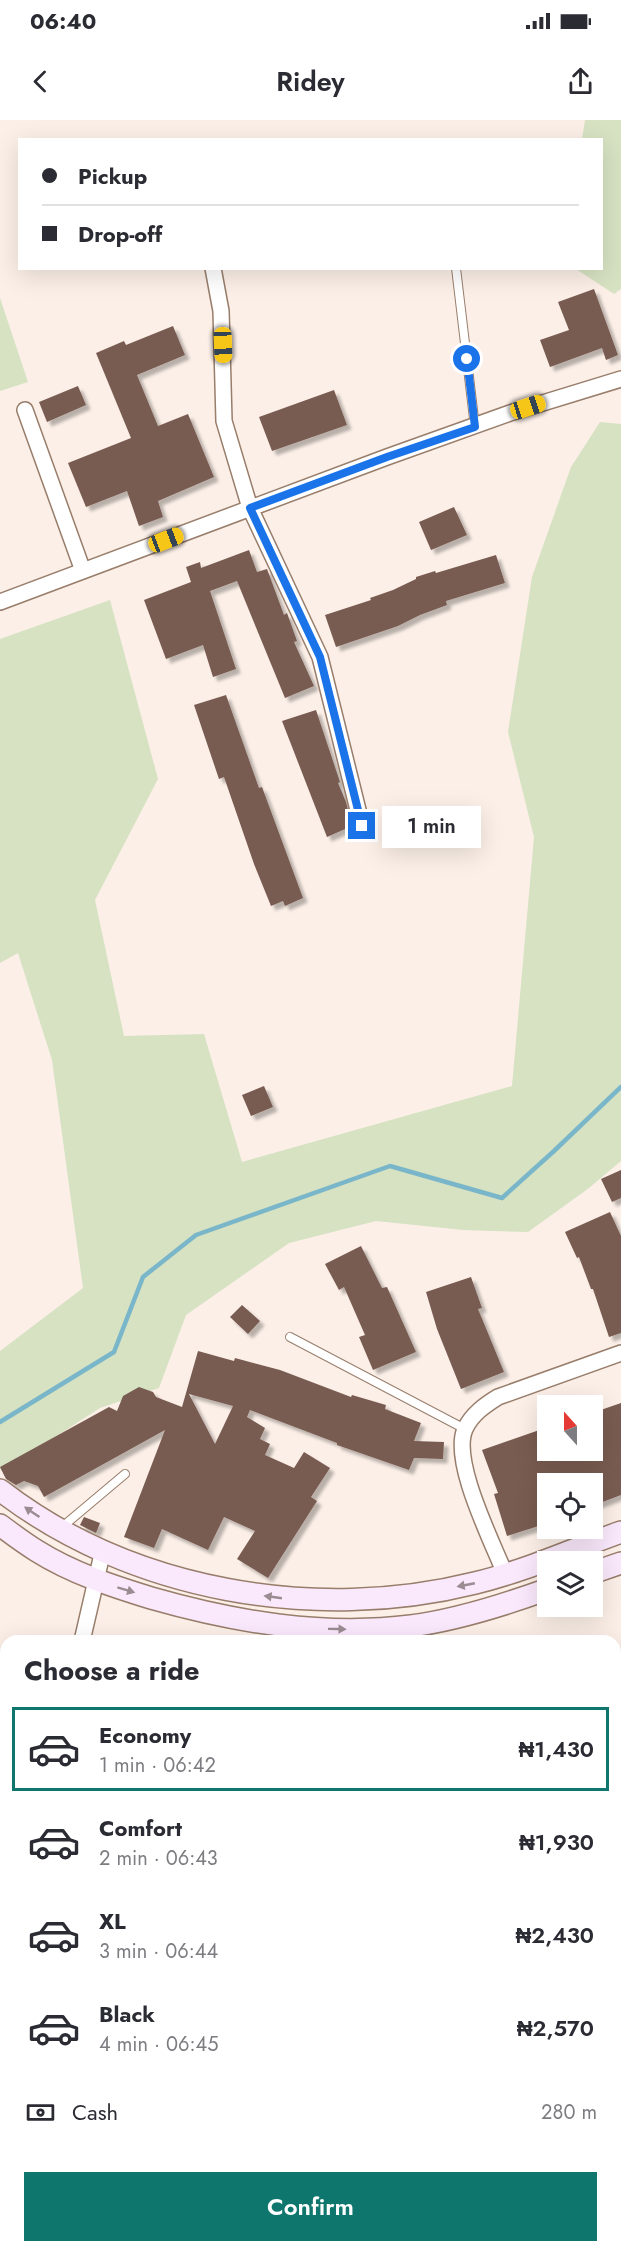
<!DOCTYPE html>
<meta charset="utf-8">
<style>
:root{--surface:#fff;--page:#f2f2f3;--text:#2b2b33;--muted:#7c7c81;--line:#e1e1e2;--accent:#0f766e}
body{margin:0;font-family:Jost,sans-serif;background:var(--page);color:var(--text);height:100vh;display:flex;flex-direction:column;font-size:22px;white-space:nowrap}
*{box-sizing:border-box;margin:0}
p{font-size:20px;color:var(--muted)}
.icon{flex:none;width:33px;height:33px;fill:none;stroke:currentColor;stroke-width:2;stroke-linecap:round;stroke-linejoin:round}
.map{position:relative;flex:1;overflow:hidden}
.sheet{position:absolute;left:0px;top:1515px;width:621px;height:618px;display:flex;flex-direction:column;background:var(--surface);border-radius:18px 18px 0 0;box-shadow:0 6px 24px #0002}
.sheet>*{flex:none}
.hud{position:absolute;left:18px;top:18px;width:585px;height:132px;border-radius:0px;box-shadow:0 6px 24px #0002;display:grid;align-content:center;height:132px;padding:0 24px;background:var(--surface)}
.needle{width:39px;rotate:339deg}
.tools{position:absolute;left:537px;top:1275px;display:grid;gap:12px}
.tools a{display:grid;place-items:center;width:66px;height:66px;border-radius:0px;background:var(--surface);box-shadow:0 6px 24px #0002;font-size:30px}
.end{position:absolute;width:27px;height:27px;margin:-14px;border:8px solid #1a73e8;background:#fff;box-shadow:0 0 0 3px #fff}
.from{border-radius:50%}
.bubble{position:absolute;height:42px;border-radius:0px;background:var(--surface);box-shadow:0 6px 24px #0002;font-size:20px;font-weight:600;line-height:42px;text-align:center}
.car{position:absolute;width:18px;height:36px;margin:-18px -9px;border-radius:8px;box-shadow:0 0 4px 2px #0007;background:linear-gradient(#f5c518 24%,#345 0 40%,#f5c518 0 76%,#345 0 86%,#f5c518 0)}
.hud b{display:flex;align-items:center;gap:21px;height:57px;font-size:22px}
.hud b+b{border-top:2px solid var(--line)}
.hud i{width:15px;height:15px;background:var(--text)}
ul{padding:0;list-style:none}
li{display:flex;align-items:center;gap:18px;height:84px;margin:0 12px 9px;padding:0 12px;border:3px solid transparent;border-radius:0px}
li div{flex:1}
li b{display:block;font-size:22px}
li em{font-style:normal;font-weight:600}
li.on{border-color:var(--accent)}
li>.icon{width:54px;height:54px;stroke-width:1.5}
h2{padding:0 24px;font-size:27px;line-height:72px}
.pay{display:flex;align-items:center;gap:15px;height:66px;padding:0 24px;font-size:22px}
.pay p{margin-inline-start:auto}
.button{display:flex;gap:12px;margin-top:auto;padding:12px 24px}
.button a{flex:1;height:69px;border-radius:0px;background:var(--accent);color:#fff;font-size:24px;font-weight:600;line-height:69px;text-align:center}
.status{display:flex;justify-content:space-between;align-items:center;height:42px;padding:0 30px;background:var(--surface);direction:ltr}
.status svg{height:16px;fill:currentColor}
header{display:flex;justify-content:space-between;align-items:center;height:78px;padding:0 24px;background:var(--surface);font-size:27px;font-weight:600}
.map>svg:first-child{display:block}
</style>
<div class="status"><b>06:40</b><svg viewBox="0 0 49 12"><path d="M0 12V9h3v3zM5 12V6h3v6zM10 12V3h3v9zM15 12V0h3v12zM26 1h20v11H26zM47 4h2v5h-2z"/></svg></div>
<header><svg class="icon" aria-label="back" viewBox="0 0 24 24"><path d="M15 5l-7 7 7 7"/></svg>Ridey<svg class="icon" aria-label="share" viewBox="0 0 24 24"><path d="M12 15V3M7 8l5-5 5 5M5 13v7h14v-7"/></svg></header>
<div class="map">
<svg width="621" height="2133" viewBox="0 0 621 2133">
<defs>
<filter id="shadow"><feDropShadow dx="4.5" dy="4.5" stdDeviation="1.5" flood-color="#0004"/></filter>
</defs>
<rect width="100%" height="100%" fill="#fbefe7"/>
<path fill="#d6e2c2" d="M585,0H621V169L614,174L576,149L602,148V20L582,19Z
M0,178L28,262L0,271Z
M600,302L621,304V1041L589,1068L528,1112L463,1110L376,1101L289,1123L186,1195L159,1268L100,1288L2,1351L0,1349V1231L83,1168L52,940L18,833L0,843V519L110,480L158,659L95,780L124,916L204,914L242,1042L512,966L534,717L508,612L532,457L571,347Z"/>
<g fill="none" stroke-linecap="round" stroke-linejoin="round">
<path stroke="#7ab6c9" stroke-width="4.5" d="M0,1302L114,1232L143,1157L196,1115L390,1046L502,1078L554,1031L621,967"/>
</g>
<path fill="#795b51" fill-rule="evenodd" filter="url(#shadow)" d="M594,169L618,235L606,240L602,228L550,247L540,220L569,210L558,182Z
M173,206L185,235L137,255L158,306L188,294L214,357L158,381L163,397L139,406L127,371L86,387L68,343L131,318L96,233L124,221L126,225Z
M78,266L86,285L47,302L39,282Z
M334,270L347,305L272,331L259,297Z
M454,387L467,415L431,430L419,402Z
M249,430L257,452L267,449L284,495L287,493L297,521L294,522L314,566L285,578L237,461L210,471L236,549L213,557L203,525L166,539L144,480L191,462L186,447L200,442L201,448Z
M496,435L505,463L446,481L447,485L420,495L398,506L336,527L325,495L371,480L370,478L393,470L416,459V457L435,451L436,453Z
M226,575L259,668L262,667L303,778L285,786L283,781L271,786L254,744L224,657L219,659L194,585Z
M316,590L340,662L338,663L346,682L352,706L327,717L282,601Z
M264,966L273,987L251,996L242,975Z
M621,1050V1078L612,1082L601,1059Z
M610,1092L621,1116V1213L609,1217L593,1169H591L579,1137L577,1138L565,1112Z
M361,1126L382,1168L387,1167L416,1232L373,1250L359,1217L365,1215L344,1167L339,1170L325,1144Z
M471,1157L482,1188L478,1189L504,1252L461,1269L437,1209L426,1172Z
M242,1185L260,1201L248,1214L230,1197Z
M198,1231L234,1241L235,1238L280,1250L351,1277L352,1275L386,1285L385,1289L421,1303L414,1321L444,1322L443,1339L414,1338L409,1350L337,1325V1323L250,1290L247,1297L265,1308L260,1319L270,1324L265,1335L294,1348L304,1332L330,1348L311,1377L317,1381L268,1458L237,1439L255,1411L224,1397L208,1430L162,1409L154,1428L124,1417L165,1310L44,1377L38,1366L24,1361L16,1365L6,1359L0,1347L109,1287L117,1291L123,1276L139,1267L153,1272L156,1277L182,1287ZM189,1274L233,1286L215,1324Z
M621,1283V1375L592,1386V1364H548V1403L507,1416L494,1374L498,1373L482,1330L548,1307V1330H598L592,1313V1293Z
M84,1397L100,1403L96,1413L80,1405Z"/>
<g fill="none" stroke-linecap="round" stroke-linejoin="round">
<defs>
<path id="lane" d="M456,148L475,307
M290,1217L465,1309
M62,1407L125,1354
M0,2062L6,2063
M369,2133V2127"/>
<path id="street" d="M213,148L221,191L224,301L250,388L320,537L362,706
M25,290L83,451
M0,482L387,337L510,293L621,259
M505,1454C492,1421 451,1341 465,1309C472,1294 485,1285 498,1277L621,1233
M82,1521L103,1430
M0,1710L6,1708
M615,1765L621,1763
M615,2064L621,2063
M453,2127L455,2133
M43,2133L44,2127"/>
<path id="secondary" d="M0,1370C131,1471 315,1503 475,1463C525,1451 573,1429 621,1412
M0,1405C12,1414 24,1423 37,1431C72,1453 112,1466 151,1478C235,1502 323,1517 411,1506C457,1500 504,1485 548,1469
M592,1453L621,1443"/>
</defs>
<use href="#lane" stroke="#987d6b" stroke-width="10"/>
<use href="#street" stroke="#987d6b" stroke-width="18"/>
<use href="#secondary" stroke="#987d6b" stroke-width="24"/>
<use href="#lane" stroke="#fff" stroke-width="8"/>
<use href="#street" stroke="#fff" stroke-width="15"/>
<use href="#secondary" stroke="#fae9fc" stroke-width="21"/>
</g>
<defs><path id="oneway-solid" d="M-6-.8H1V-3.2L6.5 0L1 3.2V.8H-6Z" transform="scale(1.5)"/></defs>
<g fill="#9a8c92">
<use href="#oneway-solid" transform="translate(32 1392) rotate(-146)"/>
<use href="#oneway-solid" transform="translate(466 1465) rotate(169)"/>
<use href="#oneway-solid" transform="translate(126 1470) rotate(17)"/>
<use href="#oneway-solid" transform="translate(273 1477) rotate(-172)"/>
<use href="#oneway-solid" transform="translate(337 1509) rotate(1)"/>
</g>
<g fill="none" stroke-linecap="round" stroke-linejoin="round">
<path stroke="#1a73e8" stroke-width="8" d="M362,706L320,537L250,388L387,337L475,307L467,239"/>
</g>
</svg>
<div class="tools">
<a><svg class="needle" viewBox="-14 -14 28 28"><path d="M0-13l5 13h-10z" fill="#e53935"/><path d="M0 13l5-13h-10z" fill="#7c7c81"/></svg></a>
<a><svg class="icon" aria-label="locate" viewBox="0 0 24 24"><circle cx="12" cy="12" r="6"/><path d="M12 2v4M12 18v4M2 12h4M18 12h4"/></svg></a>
<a><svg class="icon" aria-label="layers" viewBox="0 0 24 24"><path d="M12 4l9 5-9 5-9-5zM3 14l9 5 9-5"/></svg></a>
</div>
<i class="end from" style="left:467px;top:239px"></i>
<i class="end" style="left:362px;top:706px"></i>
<div class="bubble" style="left:382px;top:686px;width:99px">1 min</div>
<i class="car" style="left:223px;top:225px;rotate:178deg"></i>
<i class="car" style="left:528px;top:287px;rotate:72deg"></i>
<i class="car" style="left:166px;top:420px;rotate:69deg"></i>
<div class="hud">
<b><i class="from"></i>Pickup</b>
<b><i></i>Drop-off</b>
</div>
<section class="sheet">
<h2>Choose a ride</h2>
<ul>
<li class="on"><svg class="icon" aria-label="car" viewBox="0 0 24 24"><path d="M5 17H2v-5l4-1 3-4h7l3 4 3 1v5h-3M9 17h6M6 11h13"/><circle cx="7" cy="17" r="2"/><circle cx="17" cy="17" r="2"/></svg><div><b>Economy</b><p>1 min · 06:42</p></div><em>₦1,430</em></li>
<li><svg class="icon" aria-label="car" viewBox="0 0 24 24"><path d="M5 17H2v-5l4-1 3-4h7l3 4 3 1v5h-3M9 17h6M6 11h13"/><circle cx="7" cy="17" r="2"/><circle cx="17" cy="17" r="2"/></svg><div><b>Comfort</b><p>2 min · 06:43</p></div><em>₦1,930</em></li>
<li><svg class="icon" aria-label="car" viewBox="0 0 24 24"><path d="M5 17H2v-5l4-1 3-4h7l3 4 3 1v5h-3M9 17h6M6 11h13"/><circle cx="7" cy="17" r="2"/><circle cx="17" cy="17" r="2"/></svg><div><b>XL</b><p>3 min · 06:44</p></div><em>₦2,430</em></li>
<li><svg class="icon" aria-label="car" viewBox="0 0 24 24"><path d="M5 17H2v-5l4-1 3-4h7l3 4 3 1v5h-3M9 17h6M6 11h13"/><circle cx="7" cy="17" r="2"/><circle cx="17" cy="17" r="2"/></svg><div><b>Black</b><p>4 min · 06:45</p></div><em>₦2,570</em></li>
</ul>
<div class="pay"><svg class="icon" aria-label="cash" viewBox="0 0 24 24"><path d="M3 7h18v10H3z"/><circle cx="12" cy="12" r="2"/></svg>Cash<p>280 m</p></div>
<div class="button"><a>Confirm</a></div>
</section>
</div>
